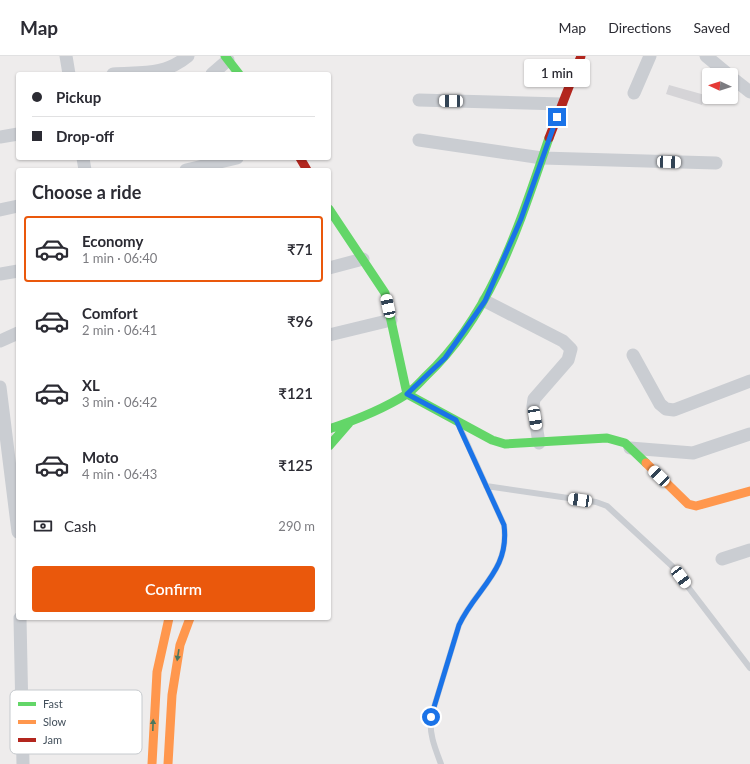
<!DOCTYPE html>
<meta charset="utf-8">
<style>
:root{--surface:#fff;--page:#f2f2f3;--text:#2b2b33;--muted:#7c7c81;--line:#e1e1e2;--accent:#ea580c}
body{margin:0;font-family:Lato,sans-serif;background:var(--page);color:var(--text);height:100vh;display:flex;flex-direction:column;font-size:15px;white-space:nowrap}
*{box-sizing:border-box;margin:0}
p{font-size:13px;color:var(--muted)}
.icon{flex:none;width:22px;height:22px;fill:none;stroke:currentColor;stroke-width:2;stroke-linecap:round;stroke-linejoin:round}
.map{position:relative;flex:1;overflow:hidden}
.drawer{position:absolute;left:16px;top:112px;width:315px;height:452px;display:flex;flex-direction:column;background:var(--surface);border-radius:4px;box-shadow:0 1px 3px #0004}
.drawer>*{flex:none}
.top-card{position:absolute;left:16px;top:16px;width:315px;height:88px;border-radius:4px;box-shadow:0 1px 3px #0004;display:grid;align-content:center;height:88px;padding:0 16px;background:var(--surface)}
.needle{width:26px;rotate:274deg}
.controls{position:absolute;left:702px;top:12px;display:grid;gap:8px}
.controls a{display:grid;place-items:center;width:36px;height:36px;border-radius:4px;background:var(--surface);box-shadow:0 1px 3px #0004;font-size:20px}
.end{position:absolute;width:18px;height:18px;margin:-9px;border:5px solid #1a73e8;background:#fff;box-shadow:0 0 0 2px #fff}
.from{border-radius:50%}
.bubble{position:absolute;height:28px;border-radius:4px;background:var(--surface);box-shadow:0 1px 3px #0004;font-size:13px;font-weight:600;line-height:28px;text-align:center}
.car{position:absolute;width:12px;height:24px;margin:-12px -6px;border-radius:5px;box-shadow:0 0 3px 1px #0007;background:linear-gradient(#fff 24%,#345 0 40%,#fff 0 76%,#345 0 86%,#fff 0)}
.top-card b{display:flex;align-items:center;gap:14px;height:38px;font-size:15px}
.top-card b+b{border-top:1px solid var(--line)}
.top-card i{width:10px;height:10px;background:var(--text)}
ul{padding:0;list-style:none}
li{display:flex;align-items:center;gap:12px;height:66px;margin:0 8px 6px;padding:0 8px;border:2px solid transparent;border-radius:4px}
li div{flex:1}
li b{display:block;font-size:15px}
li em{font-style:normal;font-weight:600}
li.selected{border-color:var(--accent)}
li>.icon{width:36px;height:36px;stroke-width:1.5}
h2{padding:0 16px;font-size:18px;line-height:48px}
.pay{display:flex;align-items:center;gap:10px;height:44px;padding:0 16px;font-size:15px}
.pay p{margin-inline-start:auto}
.primary-button{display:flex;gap:8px;margin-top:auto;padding:8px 16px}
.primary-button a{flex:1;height:46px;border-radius:4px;background:var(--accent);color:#fff;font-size:16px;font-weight:600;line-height:46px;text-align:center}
header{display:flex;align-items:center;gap:24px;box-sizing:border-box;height:56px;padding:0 20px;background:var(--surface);border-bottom:1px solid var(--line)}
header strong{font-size:19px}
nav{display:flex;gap:22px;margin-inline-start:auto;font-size:14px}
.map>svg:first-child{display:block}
</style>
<header>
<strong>Map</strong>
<nav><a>Map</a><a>Directions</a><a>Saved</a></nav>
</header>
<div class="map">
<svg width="750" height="708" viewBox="0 0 750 708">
<rect width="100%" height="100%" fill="#eeecec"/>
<path fill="#d5d4d7" d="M669,29L705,39L702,49L666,38Z"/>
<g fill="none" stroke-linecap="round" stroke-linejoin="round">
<path stroke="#cacdd2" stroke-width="6" d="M486,430L596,446L607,450L672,510L750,612
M441,708C435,692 429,678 431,661L459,569C476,532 510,515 504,469L460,372"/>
<path stroke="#cacdd2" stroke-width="13" d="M66,0L69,18
M706,0L729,19
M113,18C142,16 164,20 188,0
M212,18L228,4
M731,21L750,36
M634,37L650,0
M419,44L561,48
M0,81L18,78
M419,84L542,102L716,107
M83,102L85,114
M186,114L237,102
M0,154L18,150
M329,212L363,203
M0,218L18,215
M485,245L563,285L571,293L568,304L534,343L533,350L539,387
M329,279L391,264
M0,285L18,277
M633,299L660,348L666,353L674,354L750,325
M0,331L18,476
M630,392L693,397L750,378
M722,503L750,494
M20,562L23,708"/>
<path stroke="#63d668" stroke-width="9" d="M225,0L239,18
M329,153L385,237L407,338L492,384L505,388L607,382L625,387L646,407
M329,373C353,365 385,352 407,338C414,333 420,326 426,320C493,257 520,166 549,82
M329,390L349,367"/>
<path stroke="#ff974d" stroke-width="9" d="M646,407L688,448L696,450L750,435
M152,708L157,616L169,562
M168,708L172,639L180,589L190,562"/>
<path stroke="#b3261e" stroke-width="9" d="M549,82L581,0
M300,102L307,114"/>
</g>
<defs><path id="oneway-solid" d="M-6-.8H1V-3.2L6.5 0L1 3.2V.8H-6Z"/></defs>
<g fill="#4c785f">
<use href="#oneway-solid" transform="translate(178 599) rotate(99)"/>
<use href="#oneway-solid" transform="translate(153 669) rotate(-88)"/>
</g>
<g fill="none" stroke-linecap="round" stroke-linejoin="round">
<path stroke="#1a73e8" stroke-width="5" d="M431,661L459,569C476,532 510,515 504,469L456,364L407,338L445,302L485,245L521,163L557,61"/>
</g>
<rect x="10" y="634" width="132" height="64" rx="6" fill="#fff" stroke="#c6cace" stroke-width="1"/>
<rect x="18" y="646" width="18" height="4" fill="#63d668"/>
<rect x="18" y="664" width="18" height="4" fill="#ff974d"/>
<rect x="18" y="682" width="18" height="4" fill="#b3261e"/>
<g font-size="11" fill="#424f5b">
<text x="43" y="652">Fast</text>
<text x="43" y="670">Slow</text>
<text x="43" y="688">Jam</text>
</g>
</svg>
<div class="controls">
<a><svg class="needle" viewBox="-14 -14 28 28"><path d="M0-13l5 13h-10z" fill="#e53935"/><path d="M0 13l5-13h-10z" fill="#7c7c81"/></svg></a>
</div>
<i class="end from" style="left:431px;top:661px"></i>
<i class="end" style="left:557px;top:61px"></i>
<div class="bubble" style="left:524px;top:3px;width:66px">1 min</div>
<i class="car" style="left:451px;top:45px;rotate:271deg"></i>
<i class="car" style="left:669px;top:106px;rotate:92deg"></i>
<i class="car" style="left:388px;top:250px;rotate:348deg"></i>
<i class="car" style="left:535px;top:362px;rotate:171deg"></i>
<i class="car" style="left:659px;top:420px;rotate:314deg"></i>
<i class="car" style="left:580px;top:444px;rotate:278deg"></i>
<i class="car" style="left:681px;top:521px;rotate:143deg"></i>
<div class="top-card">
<b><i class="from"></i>Pickup</b>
<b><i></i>Drop-off</b>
</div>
<section class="drawer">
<h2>Choose a ride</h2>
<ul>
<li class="selected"><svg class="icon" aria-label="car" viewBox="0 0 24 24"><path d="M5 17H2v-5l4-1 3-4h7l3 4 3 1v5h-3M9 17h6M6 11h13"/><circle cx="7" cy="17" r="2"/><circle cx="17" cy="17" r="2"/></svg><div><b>Economy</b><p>1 min · 06:40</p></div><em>₹71</em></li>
<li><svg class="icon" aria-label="car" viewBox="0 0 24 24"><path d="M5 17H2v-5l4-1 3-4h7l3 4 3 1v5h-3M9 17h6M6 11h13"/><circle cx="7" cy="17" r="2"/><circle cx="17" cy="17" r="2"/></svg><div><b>Comfort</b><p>2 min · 06:41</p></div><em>₹96</em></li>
<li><svg class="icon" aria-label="car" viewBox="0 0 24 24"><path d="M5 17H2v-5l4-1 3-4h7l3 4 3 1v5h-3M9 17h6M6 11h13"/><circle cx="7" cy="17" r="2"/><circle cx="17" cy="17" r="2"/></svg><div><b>XL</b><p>3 min · 06:42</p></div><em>₹121</em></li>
<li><svg class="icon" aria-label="car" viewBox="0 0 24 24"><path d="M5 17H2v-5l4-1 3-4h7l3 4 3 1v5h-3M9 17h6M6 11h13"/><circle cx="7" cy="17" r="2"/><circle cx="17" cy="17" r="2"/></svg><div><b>Moto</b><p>4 min · 06:43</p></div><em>₹125</em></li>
</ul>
<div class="pay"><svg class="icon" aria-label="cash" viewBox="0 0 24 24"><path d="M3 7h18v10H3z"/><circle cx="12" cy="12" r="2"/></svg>Cash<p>290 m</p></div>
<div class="primary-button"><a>Confirm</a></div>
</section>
</div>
